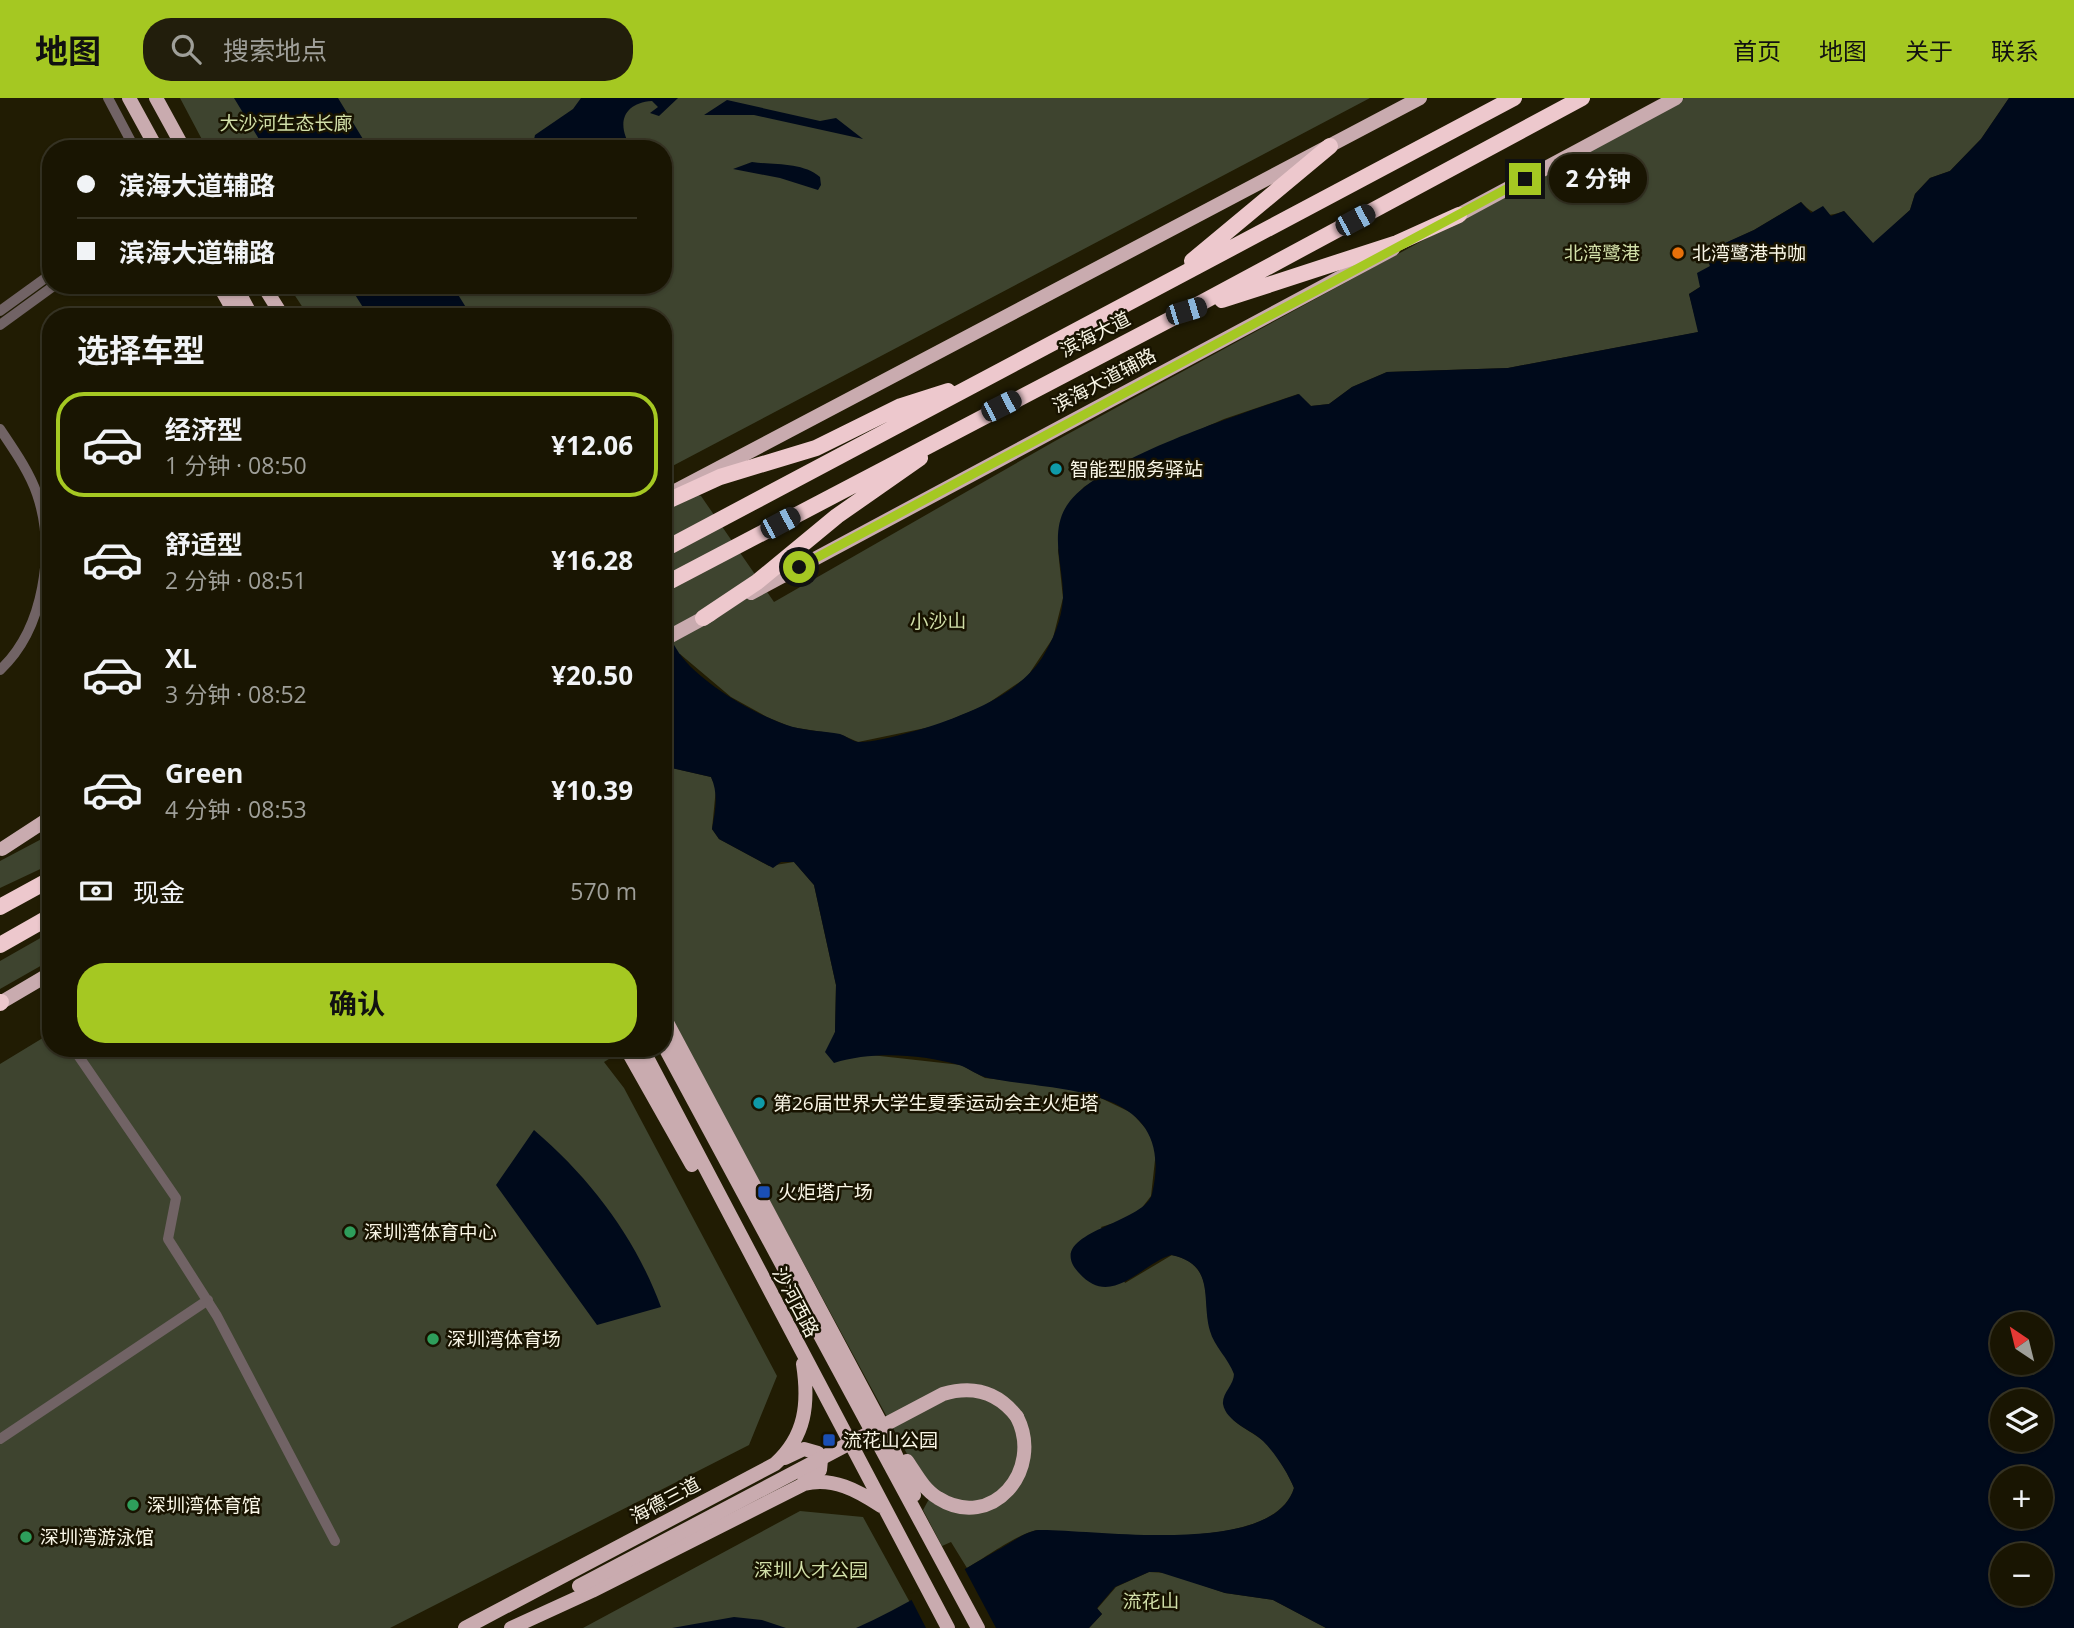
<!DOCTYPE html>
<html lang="zh">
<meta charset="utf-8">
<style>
:root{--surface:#191502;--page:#221e0c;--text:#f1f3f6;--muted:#9f9f99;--line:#373424;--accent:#a5c822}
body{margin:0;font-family:"Open Sans","Noto Sans SC",sans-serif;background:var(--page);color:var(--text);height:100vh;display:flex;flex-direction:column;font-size:26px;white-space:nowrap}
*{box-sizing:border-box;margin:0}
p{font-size:23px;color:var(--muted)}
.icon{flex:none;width:38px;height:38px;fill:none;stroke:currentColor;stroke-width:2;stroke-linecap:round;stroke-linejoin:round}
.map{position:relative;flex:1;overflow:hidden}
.drawer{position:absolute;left:42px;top:210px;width:630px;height:749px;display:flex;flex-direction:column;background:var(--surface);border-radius:28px;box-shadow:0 2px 5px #0004,0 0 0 2px var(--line)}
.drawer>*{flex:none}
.hud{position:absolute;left:42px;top:42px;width:630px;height:154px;border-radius:28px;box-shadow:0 2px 5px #0004,0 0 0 2px var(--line);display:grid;align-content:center;height:154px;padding:0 35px;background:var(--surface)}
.needle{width:46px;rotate:325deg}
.tools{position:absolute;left:1990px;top:1214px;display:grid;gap:14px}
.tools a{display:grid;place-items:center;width:63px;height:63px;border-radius:50%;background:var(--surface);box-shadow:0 2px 5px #0004,0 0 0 2px var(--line);font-size:35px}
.end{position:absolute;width:32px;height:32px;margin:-16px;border:9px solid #a5c822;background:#111;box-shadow:0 0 0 4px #111}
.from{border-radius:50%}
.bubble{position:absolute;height:49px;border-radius:24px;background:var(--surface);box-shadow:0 2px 5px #0004,0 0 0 2px var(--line);font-size:23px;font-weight:700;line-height:49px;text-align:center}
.car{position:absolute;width:21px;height:42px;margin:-21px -10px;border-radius:9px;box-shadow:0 0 5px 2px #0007;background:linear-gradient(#222 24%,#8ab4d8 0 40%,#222 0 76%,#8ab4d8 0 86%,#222 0)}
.hud b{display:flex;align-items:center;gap:24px;height:66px;font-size:26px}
.hud b+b{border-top:2px solid var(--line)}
.hud i{width:18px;height:18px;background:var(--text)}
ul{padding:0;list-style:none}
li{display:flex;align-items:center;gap:21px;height:105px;margin:0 14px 10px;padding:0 21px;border:4px solid transparent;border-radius:28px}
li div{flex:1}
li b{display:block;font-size:26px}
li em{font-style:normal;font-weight:700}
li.active{border-color:var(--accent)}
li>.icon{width:63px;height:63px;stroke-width:1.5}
h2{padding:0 35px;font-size:32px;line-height:84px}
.pay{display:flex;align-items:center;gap:18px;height:77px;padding:0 35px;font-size:26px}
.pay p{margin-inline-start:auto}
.button{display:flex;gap:14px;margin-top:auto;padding:14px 35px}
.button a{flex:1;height:80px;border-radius:28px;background:var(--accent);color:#111;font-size:28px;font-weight:700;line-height:80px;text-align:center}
header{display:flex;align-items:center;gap:42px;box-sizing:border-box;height:98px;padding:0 35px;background:var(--accent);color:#111}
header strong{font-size:33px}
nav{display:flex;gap:38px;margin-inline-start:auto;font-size:24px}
.search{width:490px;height:63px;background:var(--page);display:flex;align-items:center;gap:18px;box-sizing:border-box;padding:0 24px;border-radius:28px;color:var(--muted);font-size:26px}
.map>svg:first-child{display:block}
</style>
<header>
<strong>地图</strong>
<div class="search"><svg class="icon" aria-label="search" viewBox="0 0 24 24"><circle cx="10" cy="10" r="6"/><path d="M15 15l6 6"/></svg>搜索地点</div>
<nav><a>首页</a><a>地图</a><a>关于</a><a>联系</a></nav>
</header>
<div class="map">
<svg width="2074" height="1530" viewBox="0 0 2074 1530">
<rect width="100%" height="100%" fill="#211c03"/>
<path fill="#3e442f" d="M180,0H1370L663,373V219H309L288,187H663V51H207Z
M1684,0H2009L1981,41L1950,73L1930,80L1915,96L1910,112L1873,146L1844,113C1826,120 1813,118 1801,104L1754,132L1706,154L1710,168L1700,189L1689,196L1699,234L1508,270L1387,274L1352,289L1329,306L1311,308L1298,296L1224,321L1119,367L1084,389L1070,404L1058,452L1063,500L1053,540L1027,579L984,608L935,628L858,644L842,637L791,629L767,619L731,599L680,556L663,565V390L672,389L701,398L774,504L1055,343Z
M663,668L711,679L716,690L712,731L719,741L769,768L794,764L814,787L836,887L835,934L831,946L862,956L961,967L985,980L1062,988L1088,994L1132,1015L1148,1033L1156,1053L1151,1098L1141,1111L1121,1123L1101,1129L1125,1185L1172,1157C1221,1168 1198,1211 1214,1241C1221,1253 1235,1264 1234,1279C1233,1292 1218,1300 1227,1314C1234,1326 1250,1333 1261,1341C1274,1351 1288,1375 1294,1390C1275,1454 1116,1436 1064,1435C1056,1435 1046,1432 1038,1432C1020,1434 983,1461 967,1470L951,1444L942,1448L923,1412L929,1401L906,1354L663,906Z
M51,736V766L0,790V763Z
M51,834V862L0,891V863Z
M51,935V950H611L617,956L604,964L624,990L777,1278L749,1347L390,1530H0V966Z
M800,1413L863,1419L924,1530H583Z
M1149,1474L1167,1475L1225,1495L1273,1502L1326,1530H1089L1102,1516L1097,1511L1116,1489Z"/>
<path fill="#000a1b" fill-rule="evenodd" d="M234,0H338L369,51H265Z
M581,0H678L659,18L650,15L658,9L652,3C622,5 616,27 632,51H532L535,37L573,11Z
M2009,0H2074V1530H1326L1273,1502L1225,1495L1159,1474H1149L1115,1489L1097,1510L1102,1516L1089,1530H856C904,1509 950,1479 996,1453C1008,1447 1025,1433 1039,1432C1094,1431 1273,1460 1294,1390C1288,1375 1275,1355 1263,1343C1252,1332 1226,1324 1223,1306C1222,1295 1234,1287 1234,1276C1228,1260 1214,1248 1210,1233C1201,1201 1216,1166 1171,1157C1140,1167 1111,1211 1079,1175C1041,1134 1144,1127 1152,1096C1178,986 1059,994 988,980C978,978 969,970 959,967C920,956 872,953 834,965L825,954L835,934L836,887L814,787L794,764H781L773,770L719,741L712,731C715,713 719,697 711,679L663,668V527C668,536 673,546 679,555C700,585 758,619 793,629C808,633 824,633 840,636C846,638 853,644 859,644C880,645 941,626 961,617C992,605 1023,588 1042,560C1053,542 1062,521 1063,500C1064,468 1047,432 1070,403C1107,358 1241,316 1299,296L1311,308L1329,306L1352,289L1387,274L1508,270L1698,234L1689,196L1700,189L1697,175L1710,168L1705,154L1754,132L1801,104L1811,115L1823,108L1831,118L1844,113L1873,145L1910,112L1915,96L1930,80L1950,73L1981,41ZM2002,1227H2040V1265H2002ZM2002,1304H2040V1342H2002ZM2002,1381H2040V1419H2002ZM2002,1458H2040V1496H2002Z
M727,2L820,23L836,20L863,41L754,17H704Z
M752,64C774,67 803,64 820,79L821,87L818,92L780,80L733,71Z
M349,187H452L472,219H369Z
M534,1032C591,1081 635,1139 661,1209L597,1227L496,1087Z
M734,1519L762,1522L786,1530H672Z"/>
<path fill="#211c03" d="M963,1468L996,1530H926L909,1497Z"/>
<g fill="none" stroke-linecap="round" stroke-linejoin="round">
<path stroke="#716365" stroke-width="10" d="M108,0L135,51
M0,213L51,176
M0,227L55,187
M0,331C14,352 29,373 37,396C56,452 44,531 0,572
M73,950L176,1100L168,1141L217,1218L335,1443
M0,1341L208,1202"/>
<path stroke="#c9abaf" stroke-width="14" d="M129,0L157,51
M156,0L184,51
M1449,122L1676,0
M219,187L237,219
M235,187L252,219
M263,187L283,219
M677,392L1420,0
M751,495L1393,151
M663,542L711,516
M2,751L51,719
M0,905L51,875
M663,917L883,1329L914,1397
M663,946L978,1530
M626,950L692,1067
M642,950L948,1530
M785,1360L804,1351L818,1355L821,1362L820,1372L804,1383
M907,1363C916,1376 924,1392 938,1400C992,1434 1044,1372 1017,1319
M465,1530L775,1366C806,1338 809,1305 803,1266
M511,1530L592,1493L804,1386C833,1379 857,1392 881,1408"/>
<path stroke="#edc8cd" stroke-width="16" d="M1192,163L1330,48
M1222,202L1397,145L1459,117
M663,405L720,379L816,350L901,308L948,293
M663,452L1514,0
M663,487L1186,213L1582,0
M703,520L757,484L837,418L920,360
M0,809L51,781
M0,847L51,818
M0,905L1,904"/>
<path stroke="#c9abaf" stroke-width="14" d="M579,1488L943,1296C973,1287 998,1294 1017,1319"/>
</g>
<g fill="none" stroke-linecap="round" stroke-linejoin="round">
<path stroke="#a5c822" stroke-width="9" d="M799,469L1525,81"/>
</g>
<circle fill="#e8710a" stroke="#181300" stroke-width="2.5" cx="1678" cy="155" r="7"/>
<g fill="#0f9aa8" stroke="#181300" stroke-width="2.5">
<circle cx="1056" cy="371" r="7"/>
<circle cx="759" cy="1005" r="7"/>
</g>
<g fill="#1a4fb4" stroke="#181300" stroke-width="2.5">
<rect x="757" y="1087" width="14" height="14" rx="3.5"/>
<rect x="822" y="1335" width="14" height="14" rx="3.5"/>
</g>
<g fill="#2e9e5b" stroke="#181300" stroke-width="2.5">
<circle cx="350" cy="1134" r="7"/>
<circle cx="433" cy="1241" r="7"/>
<circle cx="133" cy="1407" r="7"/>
<circle cx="26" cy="1439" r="7"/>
</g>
<g text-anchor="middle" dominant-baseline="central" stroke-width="5" stroke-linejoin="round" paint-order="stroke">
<g font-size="19" fill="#d1dfa8" stroke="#181300">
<text x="286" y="25">大沙河生态长廊</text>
<text x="1602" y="155">北湾鹭港</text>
<text x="938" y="523">小沙山</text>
<text x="811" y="1472">深圳人才公园</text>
<text x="1151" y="1503">流花山</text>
</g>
<g font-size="19" fill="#f8f5e5" stroke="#181300" text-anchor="start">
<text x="1692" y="155">北湾鹭港书咖</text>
<text x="1070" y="371">智能型服务驿站</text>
<text x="773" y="1005">第26届世界大学生夏季运动会主火炬塔</text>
<text x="778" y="1094">火炬塔广场</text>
<text x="364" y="1134">深圳湾体育中心</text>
<text x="447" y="1241">深圳湾体育场</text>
<text x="843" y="1342">流花山公园</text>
<text x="147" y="1407">深圳湾体育馆</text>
<text x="40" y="1439">深圳湾游泳馆</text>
</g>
<g font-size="19" fill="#f8f5e5" stroke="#181300">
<text transform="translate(1095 236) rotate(-27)">滨海大道</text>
<text transform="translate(1104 282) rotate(-28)">滨海大道辅路</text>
<text transform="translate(796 1204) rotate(62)">沙河西路</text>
<text transform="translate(665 1402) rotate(-28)">海德三道</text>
</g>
</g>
</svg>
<div class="tools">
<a><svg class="needle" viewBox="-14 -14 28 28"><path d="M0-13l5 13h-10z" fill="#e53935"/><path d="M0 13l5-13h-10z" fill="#9f9f99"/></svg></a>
<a><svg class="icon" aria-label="layers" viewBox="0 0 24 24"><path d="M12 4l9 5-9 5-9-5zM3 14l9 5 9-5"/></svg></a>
<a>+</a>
<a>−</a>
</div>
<i class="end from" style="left:799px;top:469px"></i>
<i class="end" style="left:1525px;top:81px"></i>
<div class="bubble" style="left:1549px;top:56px;width:98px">2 分钟</div>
<i class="car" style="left:1355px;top:122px;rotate:62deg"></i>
<i class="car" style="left:1186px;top:213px;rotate:73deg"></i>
<i class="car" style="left:1001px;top:308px;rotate:63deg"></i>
<i class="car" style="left:780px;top:425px;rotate:62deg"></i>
<div class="hud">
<b><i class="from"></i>滨海大道辅路</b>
<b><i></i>滨海大道辅路</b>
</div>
<section class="drawer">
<h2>选择车型</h2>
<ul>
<li class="active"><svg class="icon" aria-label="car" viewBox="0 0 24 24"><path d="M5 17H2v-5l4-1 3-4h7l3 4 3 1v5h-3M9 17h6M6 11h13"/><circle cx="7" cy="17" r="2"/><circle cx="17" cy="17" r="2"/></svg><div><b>经济型</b><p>1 分钟 · 08:50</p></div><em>¥12.06</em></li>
<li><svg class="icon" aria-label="car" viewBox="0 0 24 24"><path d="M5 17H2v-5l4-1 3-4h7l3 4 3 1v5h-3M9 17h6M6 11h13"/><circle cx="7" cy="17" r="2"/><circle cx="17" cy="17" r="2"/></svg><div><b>舒适型</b><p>2 分钟 · 08:51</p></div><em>¥16.28</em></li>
<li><svg class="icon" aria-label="car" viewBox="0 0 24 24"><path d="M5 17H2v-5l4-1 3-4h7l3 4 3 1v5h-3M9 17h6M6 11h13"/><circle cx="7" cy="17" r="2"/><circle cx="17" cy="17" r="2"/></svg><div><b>XL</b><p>3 分钟 · 08:52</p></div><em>¥20.50</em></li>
<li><svg class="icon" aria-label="car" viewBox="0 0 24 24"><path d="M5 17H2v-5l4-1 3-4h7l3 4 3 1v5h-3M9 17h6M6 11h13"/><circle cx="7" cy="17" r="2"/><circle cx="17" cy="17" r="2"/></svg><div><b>Green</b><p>4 分钟 · 08:53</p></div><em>¥10.39</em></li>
</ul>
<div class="pay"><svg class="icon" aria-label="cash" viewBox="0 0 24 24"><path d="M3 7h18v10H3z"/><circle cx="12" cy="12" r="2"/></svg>现金<p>570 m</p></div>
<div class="button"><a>确认</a></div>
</section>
</div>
